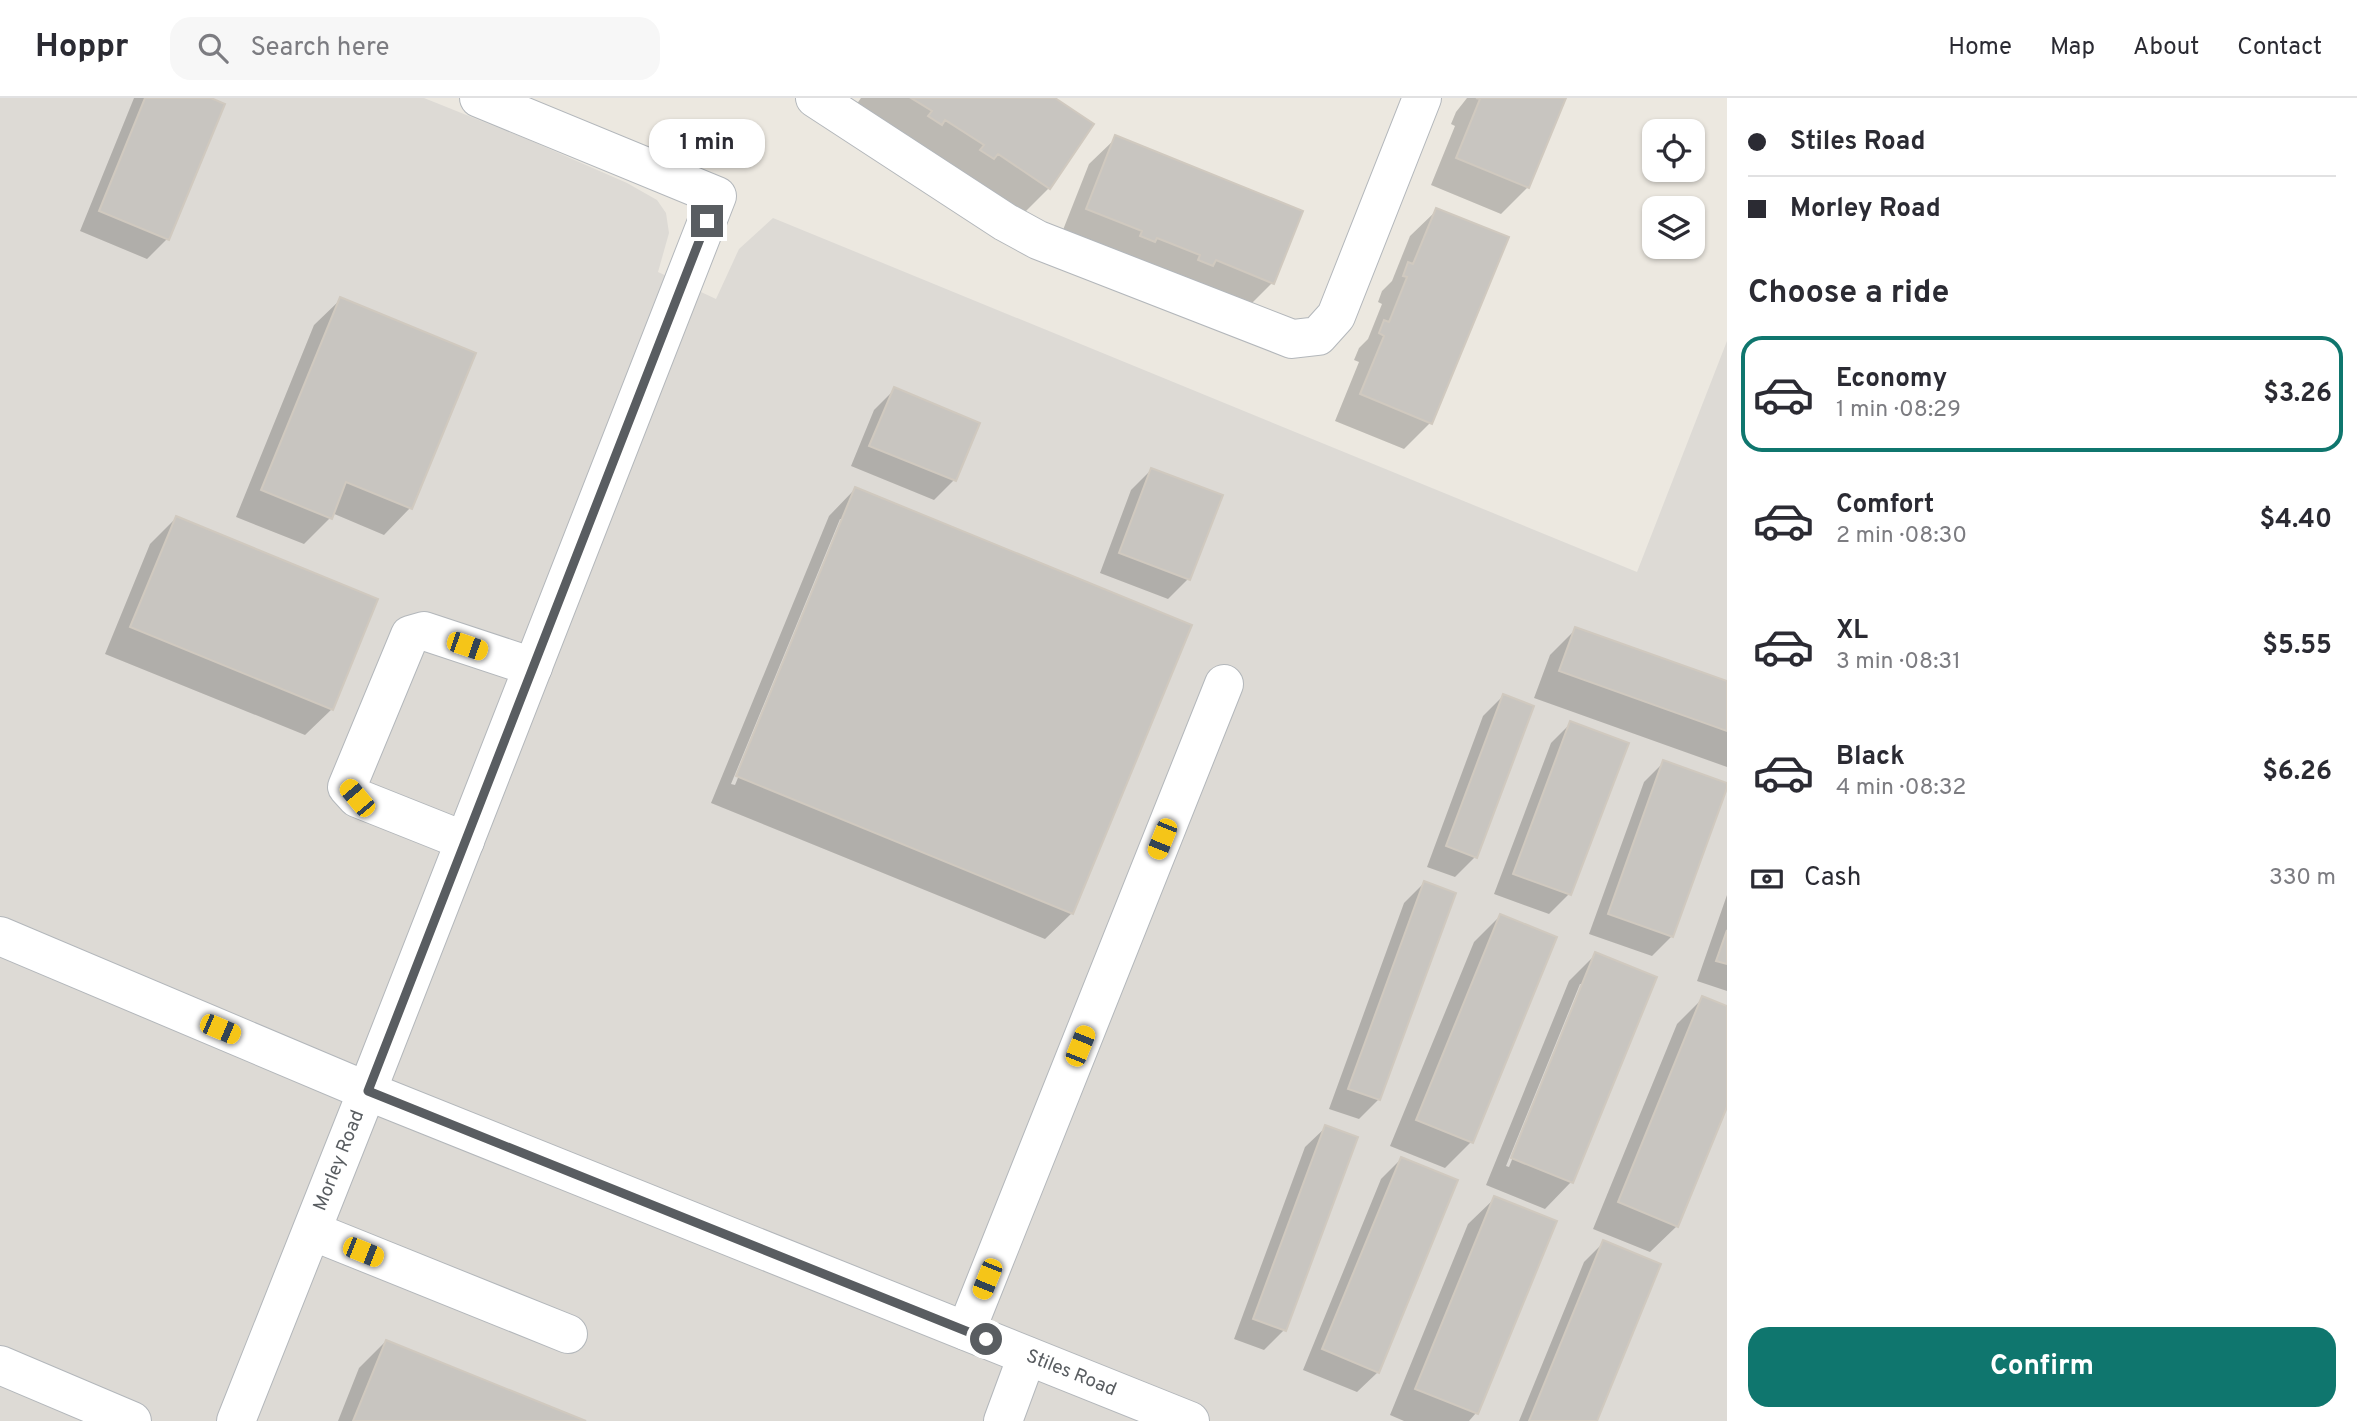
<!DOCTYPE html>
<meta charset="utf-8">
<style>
:root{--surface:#fff;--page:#f7f7f7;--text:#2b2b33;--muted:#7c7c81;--line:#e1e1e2;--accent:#0f766e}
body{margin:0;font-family:Overpass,sans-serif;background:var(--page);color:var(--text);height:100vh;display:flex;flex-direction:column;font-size:26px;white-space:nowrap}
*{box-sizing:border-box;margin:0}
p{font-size:23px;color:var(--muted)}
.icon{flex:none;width:38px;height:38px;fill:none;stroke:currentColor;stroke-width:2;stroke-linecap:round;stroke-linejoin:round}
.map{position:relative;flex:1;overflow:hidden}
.panel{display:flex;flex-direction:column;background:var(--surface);width:630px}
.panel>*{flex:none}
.top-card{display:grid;align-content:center;height:154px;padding:0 21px;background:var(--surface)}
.buttons{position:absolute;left:1642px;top:21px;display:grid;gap:14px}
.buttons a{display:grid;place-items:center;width:63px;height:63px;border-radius:14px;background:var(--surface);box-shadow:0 2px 5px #0004;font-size:35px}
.end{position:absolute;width:32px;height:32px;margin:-16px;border:9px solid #595d61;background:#fff;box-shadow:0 0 0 4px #fff}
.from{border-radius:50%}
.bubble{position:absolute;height:49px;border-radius:21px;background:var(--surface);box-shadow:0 2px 5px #0004;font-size:23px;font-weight:700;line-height:49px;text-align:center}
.car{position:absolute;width:21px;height:42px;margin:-21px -10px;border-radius:9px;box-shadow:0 0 5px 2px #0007;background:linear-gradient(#f5c518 24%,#345 0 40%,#f5c518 0 76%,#345 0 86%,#f5c518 0)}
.top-card b{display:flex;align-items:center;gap:24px;height:66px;font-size:26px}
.top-card b+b{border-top:2px solid var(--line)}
.top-card i{width:18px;height:18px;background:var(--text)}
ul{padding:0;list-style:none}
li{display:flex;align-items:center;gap:21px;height:116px;margin:0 14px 10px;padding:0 7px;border:4px solid transparent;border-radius:21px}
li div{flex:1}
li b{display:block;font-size:26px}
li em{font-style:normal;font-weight:700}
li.active{border-color:var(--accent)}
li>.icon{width:63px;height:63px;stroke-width:1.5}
h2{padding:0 21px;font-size:32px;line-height:84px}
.pay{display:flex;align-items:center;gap:18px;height:77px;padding:0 21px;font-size:26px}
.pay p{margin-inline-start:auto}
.button{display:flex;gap:14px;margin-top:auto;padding:14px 21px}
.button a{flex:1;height:80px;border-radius:21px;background:var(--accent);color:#fff;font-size:28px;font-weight:700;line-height:80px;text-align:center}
header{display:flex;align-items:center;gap:42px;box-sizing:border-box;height:98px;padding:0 35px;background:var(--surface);border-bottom:2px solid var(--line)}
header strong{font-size:33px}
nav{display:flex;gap:38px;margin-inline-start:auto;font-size:24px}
.search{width:490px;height:63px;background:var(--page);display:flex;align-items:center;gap:18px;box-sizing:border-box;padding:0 24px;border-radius:21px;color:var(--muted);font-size:26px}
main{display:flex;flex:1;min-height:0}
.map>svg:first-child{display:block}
</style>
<header>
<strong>Hoppr</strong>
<div class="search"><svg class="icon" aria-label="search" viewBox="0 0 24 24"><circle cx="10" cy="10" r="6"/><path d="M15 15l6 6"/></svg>Search here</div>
<nav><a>Home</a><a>Map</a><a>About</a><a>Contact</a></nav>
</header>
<main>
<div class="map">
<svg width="1727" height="1323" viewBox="0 0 1727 1323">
<rect width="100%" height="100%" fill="#ece8e0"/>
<path fill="#dddad5" d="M0,0H424L529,42L627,85L657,102L666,115L669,135L658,174L716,201L739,151L773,120L1637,474L1727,243V1323H0Z"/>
<path fill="#0003" fill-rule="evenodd" d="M134,0H206L167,141L147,161L80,133Z
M861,0H1051L1049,90L1023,116L856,7Z
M1467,0H1564L1528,89L1501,116L1431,87L1455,28L1451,26L1456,14Z
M1116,40L1272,185L1246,211L1061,137L1089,66Z
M1437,112L1430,325L1404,351L1335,323L1359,264L1354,262L1359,250L1368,241L1382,206L1378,204L1382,193L1392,183L1410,138Z
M341,201L410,410L384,437L332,415L330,420L304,446L236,419L314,227Z
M894,292L954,382L934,402L851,368L874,312Z
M1151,372L1188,481L1168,501L1100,475L1131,392Z
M855,391L1072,815L1045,841L711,705L829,418ZM840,421H844L735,687L731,686Z
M176,420L332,611L305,637L105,556L150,446Z
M1576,531L1727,585V669L1534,600L1550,557Z
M1503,598L1475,759L1455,779L1427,769L1483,618Z
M1571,625L1626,646L1569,796L1549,816L1494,796L1551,645Z
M1664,664L1672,838L1652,858L1589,836L1644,684Z
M1424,785L1379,1001L1359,1021L1329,1011L1404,805Z
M1727,797V893L1697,883Z
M1500,818L1471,1044L1445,1070L1390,1048L1474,844Z
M1596,856L1655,880L1571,1084L1545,1111L1486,1087L1569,883ZM1580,886H1584L1509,1069L1506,1068Z
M1703,900L1727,910V1004L1677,1128L1650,1154L1593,1131L1677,926Z
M1326,1029L1284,1232L1264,1252L1234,1241L1305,1049Z
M1401,1061L1378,1274L1357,1294L1303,1272L1381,1081Z
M1495,1100L1476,1315L1469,1323H1404L1390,1317L1468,1126Z
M1604,1144L1595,1323H1519L1584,1164Z
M385,1244L581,1323H338L359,1270Z"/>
<path fill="#c8c5c0" stroke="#d0c9bf" stroke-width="2" d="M145,0H211L225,6L169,142L99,113Z
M911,0H1055L1094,26L1050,91L998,56L994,61L980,52L984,47L945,22L942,27L928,18L932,13Z
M1476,0H1566L1529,90L1456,60L1480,1Z
M1115,37L1303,113L1274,186L1216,162L1213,168L1198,162L1200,157L1157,140L1155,144L1140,138L1142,133L1086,111Z
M1436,110L1509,139L1432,326L1360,296L1384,238L1379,235L1384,222L1389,224L1407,179L1403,178L1408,164L1413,166Z
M340,199L476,255L412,411L346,384L332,421L261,392Z
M894,289L980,325L956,383L869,348Z
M1151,370L1223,397L1190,482L1119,455Z
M855,389L1192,527L1073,816L736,678Z
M176,418L378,501L333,612L130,529Z
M1575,529L1727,583V633L1559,573Z
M1503,596L1534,608L1477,760L1446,748Z
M1570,623L1629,645L1571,797L1513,776Z
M1663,662L1727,685V690L1673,839L1608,816Z
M1424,783L1456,795L1380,1002L1348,991Z
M1500,816L1557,839L1473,1045L1416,1022Z
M1727,832V866L1716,863Z
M1595,854L1657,879L1573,1085L1511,1060Z
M1702,898L1727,908V1009L1678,1129L1618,1104Z
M1325,1027L1358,1039L1286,1233L1253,1221Z
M1401,1059L1458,1082L1379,1275L1322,1251Z
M1494,1098L1557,1123L1478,1316L1415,1291Z
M1603,1142L1661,1166L1597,1323H1529Z
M386,1242L586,1323H353Z"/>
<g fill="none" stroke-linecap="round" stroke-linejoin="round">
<defs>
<g id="minor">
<path d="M815,0L1005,124L1038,142L1292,241L1318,238L1336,218L1422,0"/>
<path d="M465,743L357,700L347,689L410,537L424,533L533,569"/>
<path id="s1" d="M0,838L367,993L1190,1323"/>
<path d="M312,1133L568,1236"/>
<path d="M966,1233L1224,586"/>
<path d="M0,1267L132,1323"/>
<path id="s2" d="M236,1323L367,993L717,98L479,0"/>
<path d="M1003,1323L1027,1258"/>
</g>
</defs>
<use href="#minor" stroke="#b3b7bb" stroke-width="40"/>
<use href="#minor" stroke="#fff" stroke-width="38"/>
</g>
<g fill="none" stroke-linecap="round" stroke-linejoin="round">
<path stroke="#595d61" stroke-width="9" d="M707,123L368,993L986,1241"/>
</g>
<g text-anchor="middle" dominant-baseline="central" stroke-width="6" stroke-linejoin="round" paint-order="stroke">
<g font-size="19" fill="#595d61" stroke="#fff">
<text stroke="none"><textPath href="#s2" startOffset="280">Morley Road</textPath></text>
<text stroke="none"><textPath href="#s1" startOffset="1157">Stiles Road</textPath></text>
</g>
</g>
</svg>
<div class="buttons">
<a><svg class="icon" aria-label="locate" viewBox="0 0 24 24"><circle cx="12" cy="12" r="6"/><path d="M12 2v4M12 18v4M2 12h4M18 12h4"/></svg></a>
<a><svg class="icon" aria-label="layers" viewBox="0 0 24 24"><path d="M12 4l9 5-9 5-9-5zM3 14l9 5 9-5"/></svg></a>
</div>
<i class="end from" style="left:986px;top:1241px"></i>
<i class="end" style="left:707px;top:123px"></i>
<div class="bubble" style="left:649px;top:21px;width:116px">1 min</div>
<i class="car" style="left:467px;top:548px;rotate:109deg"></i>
<i class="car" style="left:357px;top:700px;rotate:320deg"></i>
<i class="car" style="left:1162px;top:741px;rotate:202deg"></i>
<i class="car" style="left:220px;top:931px;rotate:113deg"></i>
<i class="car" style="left:1080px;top:948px;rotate:22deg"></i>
<i class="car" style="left:363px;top:1154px;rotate:112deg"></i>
<i class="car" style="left:987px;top:1181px;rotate:202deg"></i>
</div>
<section class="panel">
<div class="top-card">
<b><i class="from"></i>Stiles Road</b>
<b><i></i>Morley Road</b>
</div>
<h2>Choose a ride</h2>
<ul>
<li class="active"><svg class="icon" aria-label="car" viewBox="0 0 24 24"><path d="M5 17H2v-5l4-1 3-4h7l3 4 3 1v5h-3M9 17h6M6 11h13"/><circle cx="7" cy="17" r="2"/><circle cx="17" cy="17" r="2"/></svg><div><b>Economy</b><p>1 min · 08:29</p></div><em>$3.26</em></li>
<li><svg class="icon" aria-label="car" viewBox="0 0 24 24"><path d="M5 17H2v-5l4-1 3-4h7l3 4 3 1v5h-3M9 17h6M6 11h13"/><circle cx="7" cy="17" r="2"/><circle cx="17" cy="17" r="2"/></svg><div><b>Comfort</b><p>2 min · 08:30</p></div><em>$4.40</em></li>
<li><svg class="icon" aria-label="car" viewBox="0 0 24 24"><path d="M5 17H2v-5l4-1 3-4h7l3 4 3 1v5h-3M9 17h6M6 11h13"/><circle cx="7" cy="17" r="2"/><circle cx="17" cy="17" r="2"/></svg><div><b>XL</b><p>3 min · 08:31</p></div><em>$5.55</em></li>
<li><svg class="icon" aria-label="car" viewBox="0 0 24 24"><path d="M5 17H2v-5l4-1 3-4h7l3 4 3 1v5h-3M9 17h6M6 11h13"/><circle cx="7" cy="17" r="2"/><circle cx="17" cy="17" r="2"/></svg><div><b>Black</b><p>4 min · 08:32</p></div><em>$6.26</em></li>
</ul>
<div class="pay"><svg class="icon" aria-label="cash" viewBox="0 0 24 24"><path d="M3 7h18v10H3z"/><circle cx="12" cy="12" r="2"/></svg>Cash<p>330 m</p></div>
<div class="button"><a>Confirm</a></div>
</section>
</main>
